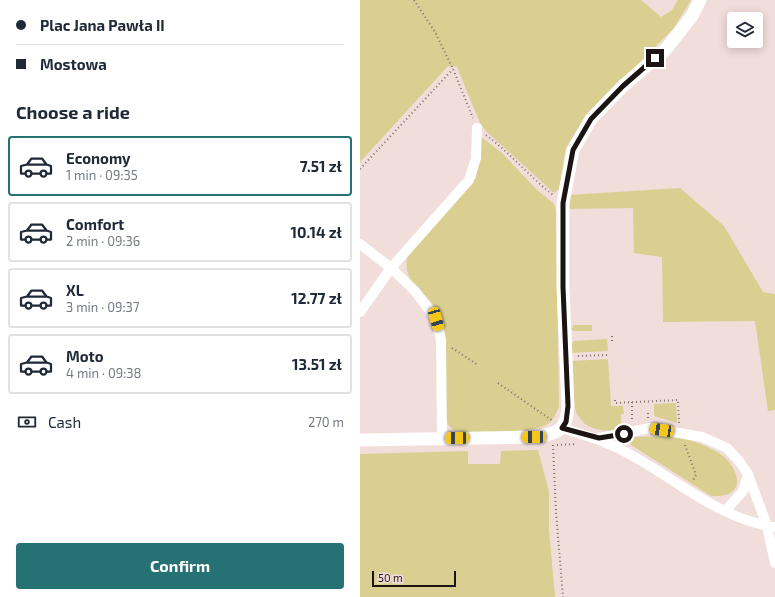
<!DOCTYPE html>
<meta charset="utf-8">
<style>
:root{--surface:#fff;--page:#f6f6f7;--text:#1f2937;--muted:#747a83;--line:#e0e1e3;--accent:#267173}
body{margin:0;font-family:"Exo 2",sans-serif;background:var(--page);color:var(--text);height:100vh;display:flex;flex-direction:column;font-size:15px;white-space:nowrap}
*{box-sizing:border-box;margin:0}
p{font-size:13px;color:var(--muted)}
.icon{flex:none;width:22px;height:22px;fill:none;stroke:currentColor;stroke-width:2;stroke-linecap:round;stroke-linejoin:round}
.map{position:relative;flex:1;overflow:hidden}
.drawer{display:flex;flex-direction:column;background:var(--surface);width:360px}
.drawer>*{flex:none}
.guide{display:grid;align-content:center;height:88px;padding:0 16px;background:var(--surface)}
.tools{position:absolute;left:367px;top:12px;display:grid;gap:8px}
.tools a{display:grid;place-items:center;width:36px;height:36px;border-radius:4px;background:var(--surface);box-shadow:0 2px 10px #0003;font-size:20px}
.scale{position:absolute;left:12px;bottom:10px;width:84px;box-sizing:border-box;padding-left:4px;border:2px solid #1b1413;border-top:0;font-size:11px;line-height:14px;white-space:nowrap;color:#1b1413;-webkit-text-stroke:3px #f1ddd9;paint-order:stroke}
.end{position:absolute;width:18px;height:18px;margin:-9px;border:5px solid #1b1413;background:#fff;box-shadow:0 0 0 2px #fff}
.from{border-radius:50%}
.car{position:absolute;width:12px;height:24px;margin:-12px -6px;border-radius:5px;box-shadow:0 0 3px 1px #0007;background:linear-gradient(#f5c518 24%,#345 0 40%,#f5c518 0 76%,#345 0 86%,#f5c518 0)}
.guide b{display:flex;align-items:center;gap:14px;height:38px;font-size:15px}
.guide b+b{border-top:1px solid var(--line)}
.guide i{width:10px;height:10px;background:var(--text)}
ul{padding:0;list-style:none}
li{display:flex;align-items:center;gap:12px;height:60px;margin:0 8px 6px;padding:0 8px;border:2px solid var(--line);border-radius:4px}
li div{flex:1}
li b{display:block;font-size:15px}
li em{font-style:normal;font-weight:700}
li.active{border-color:var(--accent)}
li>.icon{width:36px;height:36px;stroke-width:1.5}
h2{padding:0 16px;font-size:18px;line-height:48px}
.pay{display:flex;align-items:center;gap:10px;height:44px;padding:0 16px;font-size:15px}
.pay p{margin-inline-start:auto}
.action{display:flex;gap:8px;margin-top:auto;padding:8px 16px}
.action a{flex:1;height:46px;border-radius:4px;background:var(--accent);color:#fff;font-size:16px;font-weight:700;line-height:46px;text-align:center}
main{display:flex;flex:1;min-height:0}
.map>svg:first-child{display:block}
</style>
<main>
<section class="drawer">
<div class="guide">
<b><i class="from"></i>Plac Jana Pawła II</b>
<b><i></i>Mostowa</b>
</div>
<h2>Choose a ride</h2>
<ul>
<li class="active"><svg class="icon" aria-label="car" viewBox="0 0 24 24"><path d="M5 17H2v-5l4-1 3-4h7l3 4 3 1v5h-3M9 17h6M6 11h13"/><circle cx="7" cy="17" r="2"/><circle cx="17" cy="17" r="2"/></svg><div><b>Economy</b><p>1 min · 09:35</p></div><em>7.51 zł</em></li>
<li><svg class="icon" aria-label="car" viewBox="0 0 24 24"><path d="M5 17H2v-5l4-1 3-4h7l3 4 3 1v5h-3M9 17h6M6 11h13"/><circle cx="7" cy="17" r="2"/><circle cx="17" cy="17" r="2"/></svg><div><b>Comfort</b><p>2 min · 09:36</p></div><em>10.14 zł</em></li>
<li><svg class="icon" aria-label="car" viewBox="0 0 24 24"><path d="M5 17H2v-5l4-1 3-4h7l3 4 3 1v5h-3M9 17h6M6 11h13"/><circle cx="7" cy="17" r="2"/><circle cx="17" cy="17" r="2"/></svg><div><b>XL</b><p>3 min · 09:37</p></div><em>12.77 zł</em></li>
<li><svg class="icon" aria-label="car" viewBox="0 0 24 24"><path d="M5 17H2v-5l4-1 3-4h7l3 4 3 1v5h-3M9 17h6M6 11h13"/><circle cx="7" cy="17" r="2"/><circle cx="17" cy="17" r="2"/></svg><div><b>Moto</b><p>4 min · 09:38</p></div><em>13.51 zł</em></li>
</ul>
<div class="pay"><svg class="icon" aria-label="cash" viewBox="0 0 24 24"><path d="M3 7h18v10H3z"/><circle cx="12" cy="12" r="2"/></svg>Cash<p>270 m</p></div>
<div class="action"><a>Confirm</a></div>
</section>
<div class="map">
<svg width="415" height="597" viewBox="0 0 415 597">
<rect width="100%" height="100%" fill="#f1ddd9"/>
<path fill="#dace91" d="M0,0H281L301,17L312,10L318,0H331L314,28L226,116L206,148L199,189L194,193L126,131L120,123L97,67L88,66L0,162Z
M120,136L142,153L177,190L194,204L196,211L199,407C195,415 193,422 184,426C173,432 105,435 94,430C90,428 88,424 86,421C85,400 84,380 84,360C84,346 87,331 81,317C71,292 39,286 48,254L116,178L119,162Z
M320,188L364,226L403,292L415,294V410L408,411L395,321L303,322L302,257L274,253L273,208L209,209V195Z
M214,325H232V331H214L211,329Z
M247,339L248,351L210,353L211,344L214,341Z
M248,359L251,406H263L264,414H261V431C252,431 241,431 233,428C207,419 212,383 211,361Z
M316,403L317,423L294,416V404Z
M274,437C295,437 318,434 338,443C346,446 357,451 363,456C383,474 384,498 351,496L271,445L270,442Z
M178,450L189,491V530L195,597H0V454L108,451V464H140L141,451Z"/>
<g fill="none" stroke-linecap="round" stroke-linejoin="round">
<path stroke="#7d706e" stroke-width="2" stroke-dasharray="1 3" stroke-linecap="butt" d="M54,0L75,32L93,69L113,118
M126,135C150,153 169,176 193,195
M0,169L93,69
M252,336V343
M92,348L118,365
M218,356L248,355
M138,383L193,421
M255,400V403L318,400L319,423
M272,402V422
M288,413V418
M193,445L196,512L203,597
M197,445L217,444
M325,445L336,475L332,482"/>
<path stroke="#fff" stroke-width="10" d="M0,244L31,268L55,291L76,319L81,340L82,438
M0,312L31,268L109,180L116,158L117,128
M202,428C228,436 249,442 273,456C318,481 362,520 415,527
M239,438L290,428L342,437L367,448L379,461L388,474L407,526L415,563
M365,511L383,491L388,474"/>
<path stroke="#fff" stroke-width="13" d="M0,440L174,437C197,434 207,431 208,406L203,287V203L213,150L231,119L263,86L306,49L332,16L340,0"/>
</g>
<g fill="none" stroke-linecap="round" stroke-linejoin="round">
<path stroke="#1b1413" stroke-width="5" d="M264,434L239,438L202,428L206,422L208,406L203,287V203L213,150L231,119L263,86L295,58"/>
</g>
</svg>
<div class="tools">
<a><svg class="icon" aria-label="layers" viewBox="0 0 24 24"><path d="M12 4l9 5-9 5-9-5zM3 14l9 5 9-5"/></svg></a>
</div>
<div class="scale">50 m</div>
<i class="end from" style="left:264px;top:434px"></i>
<i class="end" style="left:295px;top:58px"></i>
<i class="car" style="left:76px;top:319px;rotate:164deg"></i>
<i class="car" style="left:302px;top:430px;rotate:279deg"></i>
<i class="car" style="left:174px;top:437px;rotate:269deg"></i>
<i class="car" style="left:97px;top:438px;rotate:269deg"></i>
</div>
</main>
